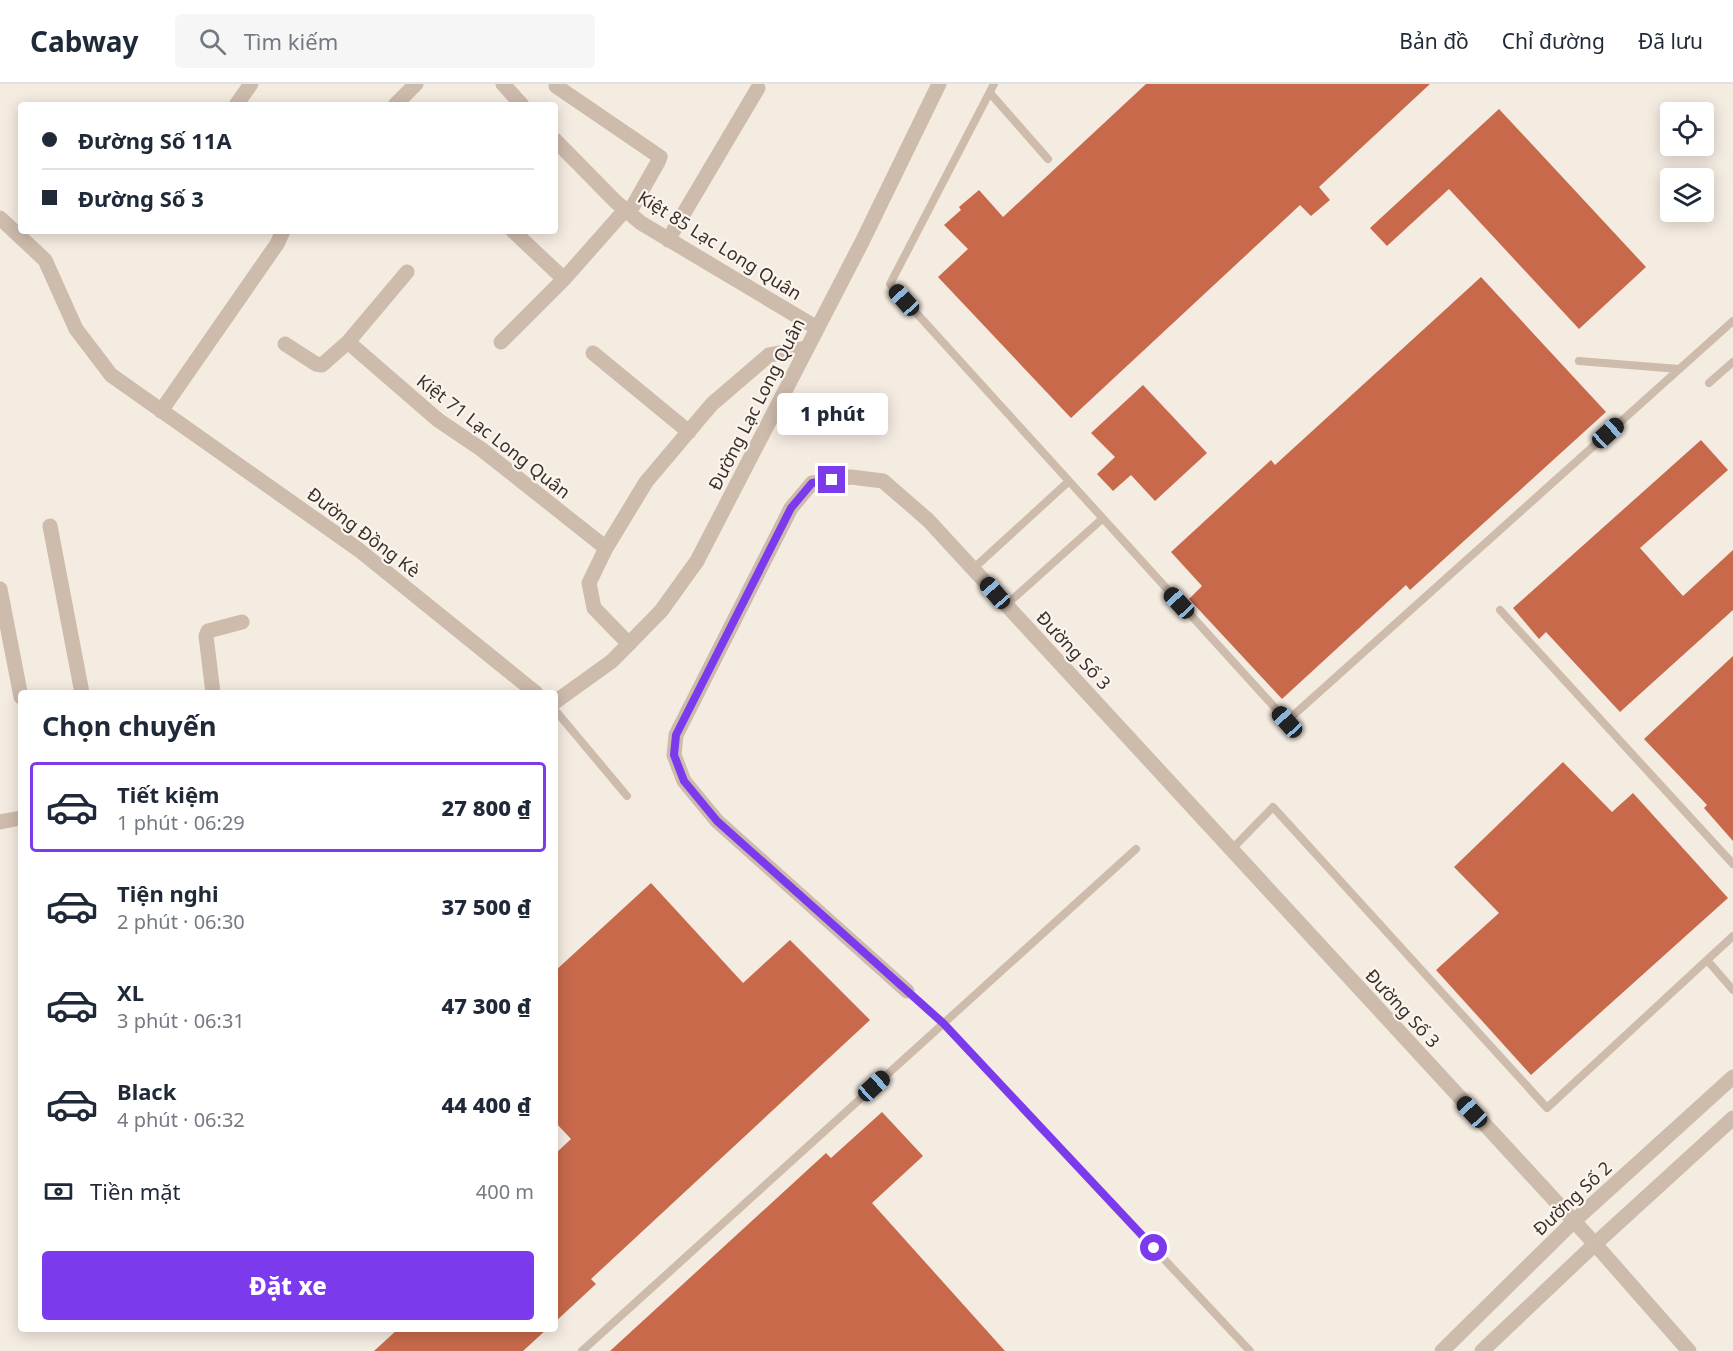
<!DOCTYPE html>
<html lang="vi">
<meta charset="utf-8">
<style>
:root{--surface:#fff;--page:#f6f6f7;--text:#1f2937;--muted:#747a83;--line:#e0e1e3;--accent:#7c3aed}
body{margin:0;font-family:"Noto Sans",sans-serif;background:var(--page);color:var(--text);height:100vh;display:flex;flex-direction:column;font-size:22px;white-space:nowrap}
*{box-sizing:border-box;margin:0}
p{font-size:20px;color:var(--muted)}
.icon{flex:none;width:33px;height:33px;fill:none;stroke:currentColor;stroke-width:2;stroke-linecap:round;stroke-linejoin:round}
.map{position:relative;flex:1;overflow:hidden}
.panel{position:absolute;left:18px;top:606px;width:540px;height:642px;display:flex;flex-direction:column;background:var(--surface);border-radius:6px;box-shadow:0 3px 15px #0003}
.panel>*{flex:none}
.hud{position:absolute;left:18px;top:18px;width:540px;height:132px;border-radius:6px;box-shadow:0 3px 15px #0003;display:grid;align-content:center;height:132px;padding:0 24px;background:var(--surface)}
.tools{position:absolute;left:1660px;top:18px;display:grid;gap:12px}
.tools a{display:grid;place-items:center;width:54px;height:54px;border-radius:6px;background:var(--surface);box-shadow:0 3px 15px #0003;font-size:30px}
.end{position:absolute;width:27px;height:27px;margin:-14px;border:8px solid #7c3aed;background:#fff;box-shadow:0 0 0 3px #fff}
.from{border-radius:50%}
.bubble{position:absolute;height:42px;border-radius:6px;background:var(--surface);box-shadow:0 3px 15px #0003;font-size:20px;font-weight:800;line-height:42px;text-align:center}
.car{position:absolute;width:18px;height:36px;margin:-18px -9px;border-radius:8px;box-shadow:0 0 4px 2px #0007;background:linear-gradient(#222 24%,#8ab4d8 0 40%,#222 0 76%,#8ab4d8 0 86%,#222 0)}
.hud b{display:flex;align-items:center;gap:21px;height:57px;font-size:22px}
.hud b+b{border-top:2px solid var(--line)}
.hud i{width:15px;height:15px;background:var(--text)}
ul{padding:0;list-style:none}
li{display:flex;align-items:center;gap:18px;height:90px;margin:0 12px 9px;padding:0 12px;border:3px solid transparent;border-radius:6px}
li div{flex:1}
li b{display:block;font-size:22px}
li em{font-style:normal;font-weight:800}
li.active{border-color:var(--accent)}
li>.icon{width:54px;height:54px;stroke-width:1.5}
h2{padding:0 24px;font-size:27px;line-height:72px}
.pay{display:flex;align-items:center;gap:15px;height:66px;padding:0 24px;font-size:22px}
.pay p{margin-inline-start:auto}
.primary-button{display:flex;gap:12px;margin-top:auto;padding:12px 24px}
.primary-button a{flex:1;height:69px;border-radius:6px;background:var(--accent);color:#fff;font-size:24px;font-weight:800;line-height:69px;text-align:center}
header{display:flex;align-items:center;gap:36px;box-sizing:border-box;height:84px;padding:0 30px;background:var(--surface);border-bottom:2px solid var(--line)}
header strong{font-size:28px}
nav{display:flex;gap:33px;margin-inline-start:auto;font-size:21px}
.search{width:420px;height:54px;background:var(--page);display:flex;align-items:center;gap:15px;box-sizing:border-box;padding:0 21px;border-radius:6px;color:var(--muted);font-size:22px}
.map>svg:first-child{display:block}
</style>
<header>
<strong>Cabway</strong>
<div class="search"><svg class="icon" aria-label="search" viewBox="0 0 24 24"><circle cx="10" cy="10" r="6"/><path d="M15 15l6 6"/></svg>Tìm kiếm</div>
<nav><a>Bản đồ</a><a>Chỉ đường</a><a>Đã lưu</a></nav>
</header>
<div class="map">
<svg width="1733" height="1267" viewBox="0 0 1733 1267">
<rect width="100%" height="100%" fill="#f4ebe1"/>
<path fill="#c8694b" d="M1146,0H1430L1319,103L1330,116L1311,132L1300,121L1071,334L938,193L968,165L944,141L961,126L959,123L979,106L1003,133Z
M1499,25L1646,183L1579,245L1449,105L1387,162L1370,144Z
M1481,193L1606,328L1410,506L1406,501L1282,615L1189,515L1202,502L1171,468L1271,376L1275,381Z
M1143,301L1207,369L1155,417L1131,391L1113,407L1097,390L1115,373L1091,349Z
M1701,356L1728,386L1640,464L1683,512L1733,466V526L1620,628L1546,548L1539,555L1513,524Z
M1733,572V757L1704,724L1707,721L1644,655Z
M1563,678L1612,728L1633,709L1728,814L1531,991L1436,886L1499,829L1454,783Z
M651,799L743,899L790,856L870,936L591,1195L596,1200L555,1238V1070L571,1055L555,1038V887Z
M882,1028L923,1072L872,1119L1005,1267H610L826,1069L831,1074Z
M398,1245H547L523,1267H374Z"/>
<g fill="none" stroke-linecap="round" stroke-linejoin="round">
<path stroke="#cdbbac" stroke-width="8" d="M994,0L890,200L1287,637L1733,237
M990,9L1048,75
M1579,277L1679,285
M1709,299L1733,278
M974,484L1068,398
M1006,521L1102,435
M1500,526L1733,780
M555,626L627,712
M1232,765L1273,723L1547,1024L1733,852
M1707,876L1733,906
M907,907L943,939L1250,1267
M582,1267L1136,765"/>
<path stroke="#cdbbac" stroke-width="15" d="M503,0L522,21
M556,2L660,73L658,78L629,129
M236,21L251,0
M395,21L416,0
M555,56L616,118L641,139L817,244
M0,134L45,176L76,245L111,291L359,466L536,609
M513,147L564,195
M668,156L758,4
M407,188L348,258L438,336L481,365L606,464
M501,258L564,195L625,126
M285,260L316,280L322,281L348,258
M593,269L689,348
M161,327L277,160L283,147
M50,442L82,609
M0,505L21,613
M629,560L594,524L589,499L606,464L646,398L712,320L769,271L807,264
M213,609L206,552L208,547L242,538
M907,907L717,737L684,697L674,671L676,651L791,424L812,399L851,393L883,397L928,436L1595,1160L1689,1267"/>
<path stroke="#cdbbac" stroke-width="15" d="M555,618L612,577L661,527L697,477L862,158L939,0
M0,738L21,734
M1442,1267L1573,1138L1733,993
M1482,1267L1595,1160L1733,1034"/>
</g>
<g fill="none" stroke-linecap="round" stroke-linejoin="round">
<path stroke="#7c3aed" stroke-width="8" d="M832,396L812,399L791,424L676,651L674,671L684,697L717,737L943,939L1154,1164"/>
</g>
<g text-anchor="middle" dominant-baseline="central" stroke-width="4.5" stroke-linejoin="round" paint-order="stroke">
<g font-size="18" fill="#3b302b" stroke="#fbf5ee">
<text transform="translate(720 161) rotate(32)">Kiệt 85 Lạc Long Quân</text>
<text transform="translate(756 320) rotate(-63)">Đường Lạc Long Quân</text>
<text transform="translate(494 352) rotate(38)">Kiệt 71 Lạc Long Quân</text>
<text transform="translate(364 448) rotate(37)">Đường Đồng Kè</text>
<text transform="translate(1074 566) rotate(47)">Đường Số 3</text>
<text transform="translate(1403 924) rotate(47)">Đường Số 3</text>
<text transform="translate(1572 1114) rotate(-43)">Đường Số 2</text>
</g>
</g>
</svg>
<div class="tools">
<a><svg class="icon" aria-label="locate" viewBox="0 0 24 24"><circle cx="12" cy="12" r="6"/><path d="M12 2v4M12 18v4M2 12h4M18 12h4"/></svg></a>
<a><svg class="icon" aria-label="layers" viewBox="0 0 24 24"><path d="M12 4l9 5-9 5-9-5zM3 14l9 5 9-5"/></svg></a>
</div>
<i class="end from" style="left:1154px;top:1164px"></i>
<i class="end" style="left:832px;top:396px"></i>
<div class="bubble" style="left:777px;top:309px;width:111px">1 phút</div>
<i class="car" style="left:904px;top:216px;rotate:318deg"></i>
<i class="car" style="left:1608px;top:349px;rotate:48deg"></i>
<i class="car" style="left:995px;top:509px;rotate:319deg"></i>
<i class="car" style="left:1179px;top:519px;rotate:317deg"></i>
<i class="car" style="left:1287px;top:638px;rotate:318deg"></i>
<i class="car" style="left:874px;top:1002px;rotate:48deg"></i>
<i class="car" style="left:1472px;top:1028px;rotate:317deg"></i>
<div class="hud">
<b><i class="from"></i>Đường Số 11A</b>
<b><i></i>Đường Số 3</b>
</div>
<section class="panel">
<h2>Chọn chuyến</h2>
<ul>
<li class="active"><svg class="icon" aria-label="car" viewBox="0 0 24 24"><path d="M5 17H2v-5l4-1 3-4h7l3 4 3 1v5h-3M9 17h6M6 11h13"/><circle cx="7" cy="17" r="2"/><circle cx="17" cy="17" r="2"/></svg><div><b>Tiết kiệm</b><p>1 phút · 06:29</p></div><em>27 800 ₫</em></li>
<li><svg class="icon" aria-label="car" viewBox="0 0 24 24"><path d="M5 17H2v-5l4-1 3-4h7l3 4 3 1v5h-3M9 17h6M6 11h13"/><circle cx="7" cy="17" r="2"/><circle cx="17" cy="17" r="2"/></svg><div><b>Tiện nghi</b><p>2 phút · 06:30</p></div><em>37 500 ₫</em></li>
<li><svg class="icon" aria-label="car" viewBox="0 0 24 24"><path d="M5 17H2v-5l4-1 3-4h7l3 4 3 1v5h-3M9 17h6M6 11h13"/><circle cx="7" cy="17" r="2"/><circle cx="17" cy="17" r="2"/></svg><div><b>XL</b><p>3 phút · 06:31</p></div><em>47 300 ₫</em></li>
<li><svg class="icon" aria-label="car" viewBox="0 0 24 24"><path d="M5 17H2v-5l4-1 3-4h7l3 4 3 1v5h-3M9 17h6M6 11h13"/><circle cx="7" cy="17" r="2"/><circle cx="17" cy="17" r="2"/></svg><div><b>Black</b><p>4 phút · 06:32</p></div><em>44 400 ₫</em></li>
</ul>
<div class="pay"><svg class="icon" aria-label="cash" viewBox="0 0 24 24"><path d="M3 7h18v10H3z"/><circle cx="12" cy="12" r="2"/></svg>Tiền mặt<p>400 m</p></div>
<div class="primary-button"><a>Đặt xe</a></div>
</section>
</div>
